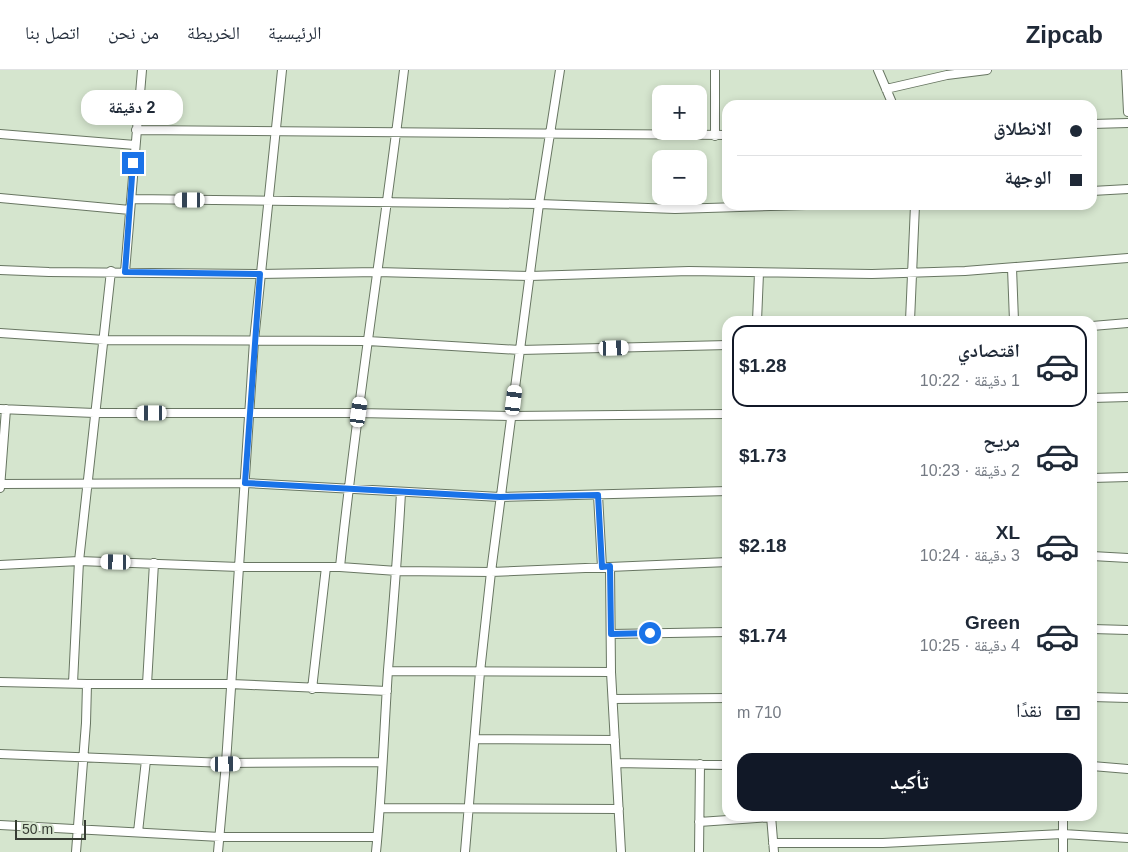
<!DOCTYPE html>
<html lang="ar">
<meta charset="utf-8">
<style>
:root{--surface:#fff;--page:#f6f6f7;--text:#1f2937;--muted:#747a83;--line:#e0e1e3;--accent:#111827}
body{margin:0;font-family:Helvetica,"Noto Naskh Arabic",sans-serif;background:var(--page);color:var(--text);direction:rtl;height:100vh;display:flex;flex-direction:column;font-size:19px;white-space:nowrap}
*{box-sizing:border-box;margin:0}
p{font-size:16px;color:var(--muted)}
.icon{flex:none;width:28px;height:28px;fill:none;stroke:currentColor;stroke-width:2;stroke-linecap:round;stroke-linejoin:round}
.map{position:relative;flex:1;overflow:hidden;direction:ltr}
.panel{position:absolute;left:722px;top:246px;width:375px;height:505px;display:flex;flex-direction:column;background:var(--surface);border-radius:15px;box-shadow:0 2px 8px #0003;direction:rtl}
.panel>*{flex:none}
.guide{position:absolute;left:722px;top:30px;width:375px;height:110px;border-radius:15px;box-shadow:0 2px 8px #0003;direction:rtl;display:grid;align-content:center;height:110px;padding:0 15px;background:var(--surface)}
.fabs{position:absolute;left:652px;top:15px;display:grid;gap:10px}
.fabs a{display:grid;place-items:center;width:55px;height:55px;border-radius:10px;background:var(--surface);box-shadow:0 2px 8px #0003;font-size:25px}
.scale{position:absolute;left:15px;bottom:12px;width:71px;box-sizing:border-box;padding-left:5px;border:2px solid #363c33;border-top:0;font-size:14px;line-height:18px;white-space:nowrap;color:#363c33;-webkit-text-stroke:4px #d5e5ce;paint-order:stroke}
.end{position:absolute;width:22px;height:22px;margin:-11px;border:6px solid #1a73e8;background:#fff;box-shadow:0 0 0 2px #fff}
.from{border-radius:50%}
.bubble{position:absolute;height:35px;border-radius:15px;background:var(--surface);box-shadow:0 2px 8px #0003;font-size:16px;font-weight:700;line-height:35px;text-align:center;direction:rtl}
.car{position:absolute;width:15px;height:30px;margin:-15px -8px;border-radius:6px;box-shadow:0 0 4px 1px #0007;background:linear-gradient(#fff 24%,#345 0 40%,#fff 0 76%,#345 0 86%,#fff 0)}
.guide b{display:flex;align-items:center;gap:18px;height:48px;font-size:19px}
.guide b+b{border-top:1px solid var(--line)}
.guide i{width:12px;height:12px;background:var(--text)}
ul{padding:9px 0 0;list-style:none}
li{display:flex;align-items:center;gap:15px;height:82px;margin:0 10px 8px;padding:0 5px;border:2px solid transparent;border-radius:15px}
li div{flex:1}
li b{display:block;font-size:19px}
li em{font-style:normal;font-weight:700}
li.selected{border-color:var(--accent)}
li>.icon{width:45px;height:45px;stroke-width:1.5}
.pay{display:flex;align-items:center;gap:12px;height:55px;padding:0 15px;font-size:19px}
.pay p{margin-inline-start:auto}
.cta{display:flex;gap:10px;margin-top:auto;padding:10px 15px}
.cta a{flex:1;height:58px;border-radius:15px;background:var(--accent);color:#fff;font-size:20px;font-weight:700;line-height:58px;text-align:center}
header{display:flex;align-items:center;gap:30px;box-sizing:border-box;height:70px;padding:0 25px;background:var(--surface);border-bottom:1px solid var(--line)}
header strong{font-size:24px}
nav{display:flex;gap:28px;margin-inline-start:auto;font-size:18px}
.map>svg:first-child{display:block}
</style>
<header>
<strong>Zipcab</strong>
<nav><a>الرئيسية</a><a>الخريطة</a><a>من نحن</a><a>اتصل بنا</a></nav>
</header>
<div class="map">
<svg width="1128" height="782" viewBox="0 0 1128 782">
<rect width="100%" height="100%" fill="#d5e5ce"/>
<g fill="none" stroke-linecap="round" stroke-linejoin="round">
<defs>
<path id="street" d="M878,0L893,35
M1126,0L1128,42
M886,19L947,5L987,0
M1092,54L1128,53
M136,60L728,65
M0,64L135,75
M715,66V0
M1092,121L1128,119
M0,128L130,140
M131,129L539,134L675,139L806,135
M1012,198L1014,251
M0,200L49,202L260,204L377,202L530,206L689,201L872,204L965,201L1128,188
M125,202L142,0
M757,251L759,203
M910,251L915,135
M1092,256L1128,253
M0,263L104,270L368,271L520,280L728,275
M1092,328L1128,327
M0,339L94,343H359L512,346L728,344
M1092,408L1128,407
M0,414L245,413L500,427L728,421
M0,418L6,339
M598,425L602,497
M1092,486L1128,488
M0,495L79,491L239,497H340L397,501L491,502L728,492
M340,497C357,331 384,166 404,0
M610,497L611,602L621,782
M1092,559L1128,560
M611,564L728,562
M388,601L611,602
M0,612L87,614H231L387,621
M73,613L79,491L111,201
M147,614L154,493
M312,619L326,497
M1092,627L1128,628
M613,629L728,628
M475,669L615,670
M0,684L226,693L382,692
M616,693L728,695
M1092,696L1128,699
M380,738L619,739
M771,746L774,782
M1063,746V782
M699,752L771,747
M0,755L220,767H377
M138,762L146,690
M773,773H883L1063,764L1128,768
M76,782L86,653L87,614
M218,782L226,693L254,271L282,0
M376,782C382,722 384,661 388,600C393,541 398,481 401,422
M465,782L480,602L491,502L539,134L560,0
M699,782L700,694"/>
</defs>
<use href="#street" stroke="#687662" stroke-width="10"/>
<use href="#street" stroke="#fff" stroke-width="8"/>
</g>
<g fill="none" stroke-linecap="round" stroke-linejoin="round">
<path stroke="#1a73e8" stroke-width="6" d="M133,93L125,202L260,204L245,413L500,427L598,425L602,497L610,496L611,564L650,563"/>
</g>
</svg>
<div class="fabs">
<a>+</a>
<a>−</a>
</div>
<div class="scale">50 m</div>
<i class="end from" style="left:650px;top:563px"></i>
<i class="end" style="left:133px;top:93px"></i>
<div class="bubble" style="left:81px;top:20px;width:102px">2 دقيقة</div>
<i class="car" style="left:190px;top:130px;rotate:270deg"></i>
<i class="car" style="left:614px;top:278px;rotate:88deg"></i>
<i class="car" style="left:514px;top:330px;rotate:7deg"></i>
<i class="car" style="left:359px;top:342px;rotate:8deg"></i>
<i class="car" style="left:152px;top:343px;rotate:270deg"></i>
<i class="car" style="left:116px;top:492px;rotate:271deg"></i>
<i class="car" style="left:226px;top:694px;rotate:89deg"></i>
<div class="guide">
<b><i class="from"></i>الانطلاق</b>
<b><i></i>الوجهة</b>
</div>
<section class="panel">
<ul>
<li class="selected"><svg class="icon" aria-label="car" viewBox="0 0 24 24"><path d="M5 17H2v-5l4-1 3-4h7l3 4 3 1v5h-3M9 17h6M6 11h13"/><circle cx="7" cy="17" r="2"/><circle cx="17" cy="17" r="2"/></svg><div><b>اقتصادي</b><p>1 دقيقة · 10:22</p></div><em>$1.28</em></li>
<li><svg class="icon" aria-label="car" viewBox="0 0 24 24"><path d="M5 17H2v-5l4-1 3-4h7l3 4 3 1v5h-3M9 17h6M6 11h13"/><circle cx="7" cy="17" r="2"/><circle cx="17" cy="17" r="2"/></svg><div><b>مريح</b><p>2 دقيقة · 10:23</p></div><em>$1.73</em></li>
<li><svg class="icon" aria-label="car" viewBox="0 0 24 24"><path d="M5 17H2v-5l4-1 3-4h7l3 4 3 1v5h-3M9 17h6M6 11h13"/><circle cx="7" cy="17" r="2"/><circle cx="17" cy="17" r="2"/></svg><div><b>XL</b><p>3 دقيقة · 10:24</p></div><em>$2.18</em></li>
<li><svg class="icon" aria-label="car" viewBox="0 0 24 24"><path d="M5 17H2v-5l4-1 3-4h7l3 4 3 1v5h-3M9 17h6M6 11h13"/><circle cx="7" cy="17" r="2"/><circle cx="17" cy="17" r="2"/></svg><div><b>Green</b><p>4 دقيقة · 10:25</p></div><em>$1.74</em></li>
</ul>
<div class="pay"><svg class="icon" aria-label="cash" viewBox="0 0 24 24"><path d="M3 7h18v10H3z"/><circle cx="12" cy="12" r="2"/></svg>نقدًا<p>710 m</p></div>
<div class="cta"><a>تأكيد</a></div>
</section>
</div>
